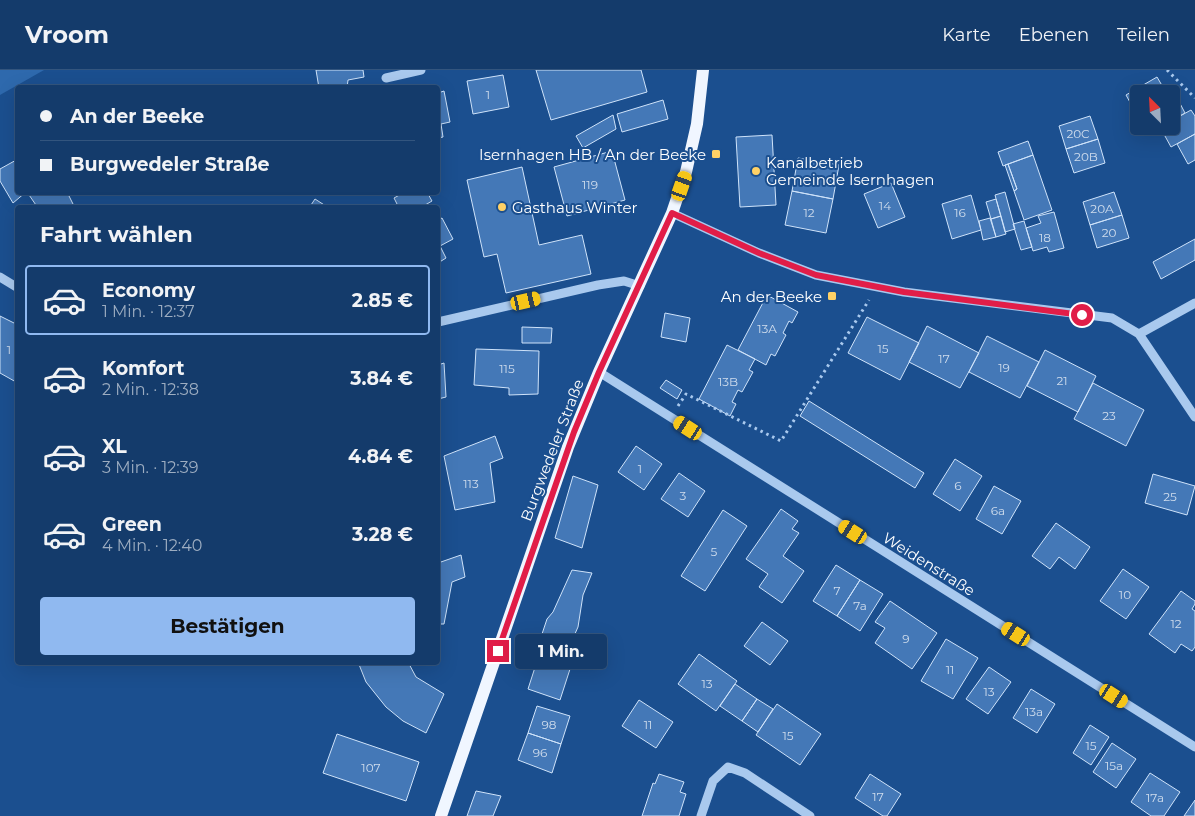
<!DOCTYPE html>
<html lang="de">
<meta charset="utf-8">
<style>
:root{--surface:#143b6b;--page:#1d4271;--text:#f1f3f6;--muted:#9dadc1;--line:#33557e;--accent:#90b9f0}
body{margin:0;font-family:Montserrat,sans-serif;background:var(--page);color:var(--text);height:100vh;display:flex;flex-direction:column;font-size:19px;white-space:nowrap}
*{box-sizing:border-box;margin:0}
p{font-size:16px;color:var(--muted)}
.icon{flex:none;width:28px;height:28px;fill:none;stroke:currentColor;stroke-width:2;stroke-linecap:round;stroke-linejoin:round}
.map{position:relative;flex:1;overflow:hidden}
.drawer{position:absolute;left:15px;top:135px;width:425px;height:460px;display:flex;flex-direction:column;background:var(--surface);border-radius:5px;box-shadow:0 5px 20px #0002,0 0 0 1px var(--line)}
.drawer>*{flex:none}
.top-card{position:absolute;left:15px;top:15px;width:425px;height:110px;border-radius:5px;box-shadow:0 5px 20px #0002,0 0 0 1px var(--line);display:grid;align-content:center;height:110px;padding:0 25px;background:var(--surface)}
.needle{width:32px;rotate:336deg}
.buttons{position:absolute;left:1130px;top:15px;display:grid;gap:10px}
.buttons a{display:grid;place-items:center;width:50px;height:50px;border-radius:5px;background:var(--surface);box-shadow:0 5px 20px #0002,0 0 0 1px var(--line);font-size:25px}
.end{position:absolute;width:22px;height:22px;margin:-11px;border:6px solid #e11d48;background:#fff;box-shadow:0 0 0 2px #fff}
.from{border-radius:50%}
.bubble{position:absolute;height:35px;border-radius:5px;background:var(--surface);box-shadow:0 5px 20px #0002,0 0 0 1px var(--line);font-size:16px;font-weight:700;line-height:35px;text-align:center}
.car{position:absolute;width:15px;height:30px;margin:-15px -8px;border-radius:6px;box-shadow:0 0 4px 1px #0007;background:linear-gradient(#f5c518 24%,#345 0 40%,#f5c518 0 76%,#345 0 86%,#f5c518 0)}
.top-card b{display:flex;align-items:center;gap:18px;height:48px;font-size:19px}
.top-card b+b{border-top:1px solid var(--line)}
.top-card i{width:12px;height:12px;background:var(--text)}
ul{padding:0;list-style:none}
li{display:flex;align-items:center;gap:15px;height:70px;margin:0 10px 8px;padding:0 15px;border:2px solid transparent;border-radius:5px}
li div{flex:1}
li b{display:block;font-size:19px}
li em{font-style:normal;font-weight:700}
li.active{border-color:var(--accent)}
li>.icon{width:45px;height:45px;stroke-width:1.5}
h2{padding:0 25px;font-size:22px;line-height:60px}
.button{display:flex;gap:10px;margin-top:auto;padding:10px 25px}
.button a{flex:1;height:58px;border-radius:5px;background:var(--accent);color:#111;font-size:20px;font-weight:700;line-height:58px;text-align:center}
header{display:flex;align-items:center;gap:30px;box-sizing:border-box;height:70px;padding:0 25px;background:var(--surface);border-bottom:1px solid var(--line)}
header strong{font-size:24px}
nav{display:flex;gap:28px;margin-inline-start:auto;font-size:18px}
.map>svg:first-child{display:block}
</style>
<header>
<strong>Vroom</strong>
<nav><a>Karte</a><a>Ebenen</a><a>Teilen</a></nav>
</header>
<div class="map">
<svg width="1195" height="746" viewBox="0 0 1195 746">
<rect width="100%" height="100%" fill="#1b4f8f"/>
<path fill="#2e69ad" d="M0,0H44L0,25Z"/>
<path fill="#4478b7" stroke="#cfe3fa" d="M316,0H363L364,7L348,10L347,18H331L329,15L319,18Z
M536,0H641L647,22L551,50Z
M503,5L509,37L473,44L467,11Z
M1157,7L1167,24H1139V44L1137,45L1126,25Z
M444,21L450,52L441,54L443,67L438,68V23Z
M1175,24L1185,43L1171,51V26Z
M663,30L668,49L622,62L617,44Z
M1191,40L1195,46V64L1171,77L1160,57L1171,56V51Z
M613,45L616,59L583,78L576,66Z
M1090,46L1098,69L1066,79L1059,56Z
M1195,64V90L1188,94L1177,74Z
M772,65L776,135L740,137L736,67Z
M1098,69L1105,93L1074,103L1066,79Z
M1028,71L1033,85L1003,96L998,82Z
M612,81L625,130L567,146L554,97Z
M1033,85L1052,140L1024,150L1014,121L1017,119L1008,94Z
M798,88L839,95L833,129L792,121Z
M18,89V122H26L13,133L0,111V99Z
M1008,94L1017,119L1014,121L1005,95Z
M522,97L539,175L582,165L591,204L506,223L497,184L484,187L467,110Z
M891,113L905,147L878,158L864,124Z
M792,121L833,129L826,163L785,155Z
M27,122H67L75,138H38Z
M405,122H427L432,131L420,138H399L394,128Z
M1005,122L1015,159L1005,162L995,125Z
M1114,122L1122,145L1090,155L1083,132Z
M971,125L981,160L952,169L942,134Z
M315,129L329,138H305L311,135Z
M996,129L1001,146L991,149L986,132Z
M1054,142L1064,178L1049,182L1047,177L1033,181L1026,158L1041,153L1038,146Z
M1122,145L1129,168L1097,178L1090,155Z
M1001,146L1006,164L996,167L991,149Z
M442,148L453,169L440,176L446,188L438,193V150Z
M990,148L996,167L983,170L979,151Z
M1024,151L1032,177L1021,180L1013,154Z
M1195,169V190L1161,209L1153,192Z
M767,225L798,242L792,253L789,251L783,263L786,265L775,286L771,284L766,295L738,280Z
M665,243L690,248L686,272L661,267Z
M0,246L18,255L16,312L0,303Z
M867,247L919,273L900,310L848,283Z
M927,256L979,283L960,318L909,292Z
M522,257L552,258L551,273H522Z
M987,266L1039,292L1020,328L969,302Z
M727,275L755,289L749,300L753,302L742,322L738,320L732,332L736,334L730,346L699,329Z
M476,279L539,281L538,324L509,325V318L474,315Z
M1045,280L1096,306L1078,342L1027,316Z
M444,293L446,327L438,329V295Z
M666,310L682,320L677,329L660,318Z
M1093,313L1144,340L1126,376L1074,349Z
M809,331L924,403L915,418L800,346Z
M495,366L503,388L490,393L495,432L455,440L444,386Z
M636,376L662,394L644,420L618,402Z
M955,389L982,406L960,441L933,424Z
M679,403L705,421L688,447L661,429Z
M1153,404L1195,416L1187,445L1145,433Z
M573,406L598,415L582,478L555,468Z
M994,416L1021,431L1002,464L976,449Z
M781,439L798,451L792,459L799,463L783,486L804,501L782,533L759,517L768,504L746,489Z
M723,440L747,456L705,521L681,506Z
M1056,453L1090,477L1075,499L1059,487L1050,499L1032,486Z
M461,485L465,507L452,512L444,554H438V493Z
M836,495L860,510L837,546L813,531Z
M1123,499L1149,517L1126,549L1100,531Z
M572,500L592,503L583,525L578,557L566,584L539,573L547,549L553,542Z
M860,510L883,524L860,561L837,546Z
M1181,521L1195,531V534L1192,539L1195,541V577L1192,581L1181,574L1175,583L1149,564Z
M890,531L937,563L912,599L875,573L885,558L875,552Z
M762,552L788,571L770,595L744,576Z
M946,569L978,588L953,629L921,611Z
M699,584L737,611L716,641L678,614Z
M539,585L571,596L560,630L528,619Z
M358,592H408L416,607L444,624L426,663L403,651L386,637L366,612Z
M989,597L1011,612L988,644L966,629Z
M735,614L757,629L742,651L720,636Z
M1031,619L1055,634L1037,663L1013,648Z
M757,629L773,639L758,662L742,651Z
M639,630L673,652L656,678L622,656Z
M777,634L821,664L800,695L756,665Z
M537,636L570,646L561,674L528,663Z
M1090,655L1109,667L1091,695L1073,683Z
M528,663L561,674L552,703L518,690Z
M337,664L419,692L406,731L323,703Z
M1112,673L1136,689L1116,718L1093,702Z
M1150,703L1180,722L1164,746H1151L1131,732Z
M659,704L684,712L680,722L686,724L679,746H642L653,713L655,714Z
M870,704L901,724L887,746H883L855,728Z
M476,721L501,726L493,746H467Z
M1195,730V746H1184Z"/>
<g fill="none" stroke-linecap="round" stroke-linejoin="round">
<path stroke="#a9c9ee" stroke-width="3" stroke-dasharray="2.5 4" stroke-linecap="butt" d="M1167,0L1195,28
M678,336L686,324L781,371L869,230"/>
<path stroke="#a9c9ee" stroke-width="9" d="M386,8L421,0
M672,143L759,183L816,205L904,222L1112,248L1139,264L1195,347
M0,207L18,218
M438,252L598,215L624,211L640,216
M1139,264L1195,233
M599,302L1195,677
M701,746L713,711L728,697L745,703L810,746"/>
<path stroke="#f0f6ff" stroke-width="12" d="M441,746L568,377L599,302L672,143L686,102L697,54L703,0"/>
</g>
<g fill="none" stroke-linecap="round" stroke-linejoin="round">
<path stroke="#e11d48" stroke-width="6" d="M498,581L574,362L599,302L672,143L759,183L816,205L904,222L1082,245"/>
</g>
<g fill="#ffd166" stroke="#1b4f8f" stroke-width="2">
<rect x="711" y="79" width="10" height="10" rx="2.5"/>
<circle cx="756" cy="101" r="5"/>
<circle cx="502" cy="137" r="5"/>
<rect x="827" y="221" width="10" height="10" rx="2.5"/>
</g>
<g text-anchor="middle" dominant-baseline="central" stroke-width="4" stroke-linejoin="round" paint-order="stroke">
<g font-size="12" fill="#d0dded">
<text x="488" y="24">1</text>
<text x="1078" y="63">20C</text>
<text x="1086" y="86">20B</text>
<text x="590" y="114">119</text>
<text x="885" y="135">14</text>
<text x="1102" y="138">20A</text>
<text x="809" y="142">12</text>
<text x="960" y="142">16</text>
<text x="1109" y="162">20</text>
<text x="1045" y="167">18</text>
<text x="767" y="258">13A</text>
<text x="883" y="278">15</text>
<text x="9" y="279">1</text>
<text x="944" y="288">17</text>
<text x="1004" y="297">19</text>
<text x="507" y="298">115</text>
<text x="1062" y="310">21</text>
<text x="728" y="311">13B</text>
<text x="1109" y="345">23</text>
<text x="640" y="398">1</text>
<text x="471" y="413">113</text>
<text x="958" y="415">6</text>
<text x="683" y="425">3</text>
<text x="1170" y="426">25</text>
<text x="998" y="440">6a</text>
<text x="714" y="481">5</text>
<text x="837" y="520">7</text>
<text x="1125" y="524">10</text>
<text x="860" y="535">7a</text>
<text x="1176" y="553">12</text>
<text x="906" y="568">9</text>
<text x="950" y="599">11</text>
<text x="707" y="613">13</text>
<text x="989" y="621">13</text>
<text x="1034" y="641">13a</text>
<text x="549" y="654">98</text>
<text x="648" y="654">11</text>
<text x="788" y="665">15</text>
<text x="1091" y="675">15</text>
<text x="540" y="682">96</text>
<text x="1114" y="695">15a</text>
<text x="371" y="697">107</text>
<text x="878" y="726">17</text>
<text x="1155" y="727">17a</text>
</g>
<g font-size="15" fill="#fff" stroke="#1b4f8f" text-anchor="end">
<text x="706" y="84">Isernhagen HB / An der Beeke</text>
<text x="766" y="92" text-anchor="start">Kanalbetrieb<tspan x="766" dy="17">Gemeinde Isernhagen</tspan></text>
<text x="512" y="137" text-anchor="start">Gasthaus Winter</text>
<text x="822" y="226">An der Beeke</text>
</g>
<g font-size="15" fill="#fff" stroke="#1b4f8f">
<text transform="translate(552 380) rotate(-69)">Burgwedeler Straße</text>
<text transform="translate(929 494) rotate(32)">Weidenstraße</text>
</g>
</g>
</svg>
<div class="buttons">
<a><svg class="needle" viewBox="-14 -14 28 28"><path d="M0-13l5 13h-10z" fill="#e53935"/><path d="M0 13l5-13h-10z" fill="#9dadc1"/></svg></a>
</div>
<i class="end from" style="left:1082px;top:245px"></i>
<i class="end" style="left:498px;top:581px"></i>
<div class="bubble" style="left:515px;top:564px;width:92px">1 Min.</div>
<i class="car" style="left:682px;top:116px;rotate:19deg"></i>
<i class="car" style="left:526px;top:231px;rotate:77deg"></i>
<i class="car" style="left:688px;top:358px;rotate:303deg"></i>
<i class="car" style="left:853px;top:462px;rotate:302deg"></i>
<i class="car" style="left:1016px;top:564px;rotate:302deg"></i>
<i class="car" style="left:1114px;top:626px;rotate:122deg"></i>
<div class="top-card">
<b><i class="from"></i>An der Beeke</b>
<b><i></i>Burgwedeler Straße</b>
</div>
<section class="drawer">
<h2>Fahrt wählen</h2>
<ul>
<li class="active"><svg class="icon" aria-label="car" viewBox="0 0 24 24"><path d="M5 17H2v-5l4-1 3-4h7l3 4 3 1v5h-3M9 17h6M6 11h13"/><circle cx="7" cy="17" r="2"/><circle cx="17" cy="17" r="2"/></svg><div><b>Economy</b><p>1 Min. · 12:37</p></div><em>2.85 €</em></li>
<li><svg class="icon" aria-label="car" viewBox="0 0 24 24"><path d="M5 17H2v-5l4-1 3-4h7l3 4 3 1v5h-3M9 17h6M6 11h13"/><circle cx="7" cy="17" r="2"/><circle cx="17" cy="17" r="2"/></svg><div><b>Komfort</b><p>2 Min. · 12:38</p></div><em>3.84 €</em></li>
<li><svg class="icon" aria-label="car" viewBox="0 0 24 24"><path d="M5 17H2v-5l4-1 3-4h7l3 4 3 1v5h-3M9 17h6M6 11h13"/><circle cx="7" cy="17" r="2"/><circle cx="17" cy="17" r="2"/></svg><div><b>XL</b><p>3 Min. · 12:39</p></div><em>4.84 €</em></li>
<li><svg class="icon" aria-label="car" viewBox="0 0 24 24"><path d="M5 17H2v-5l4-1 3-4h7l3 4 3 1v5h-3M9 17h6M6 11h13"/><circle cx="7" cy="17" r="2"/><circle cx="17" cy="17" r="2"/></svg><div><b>Green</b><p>4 Min. · 12:40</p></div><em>3.28 €</em></li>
</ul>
<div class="button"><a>Bestätigen</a></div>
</section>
</div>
